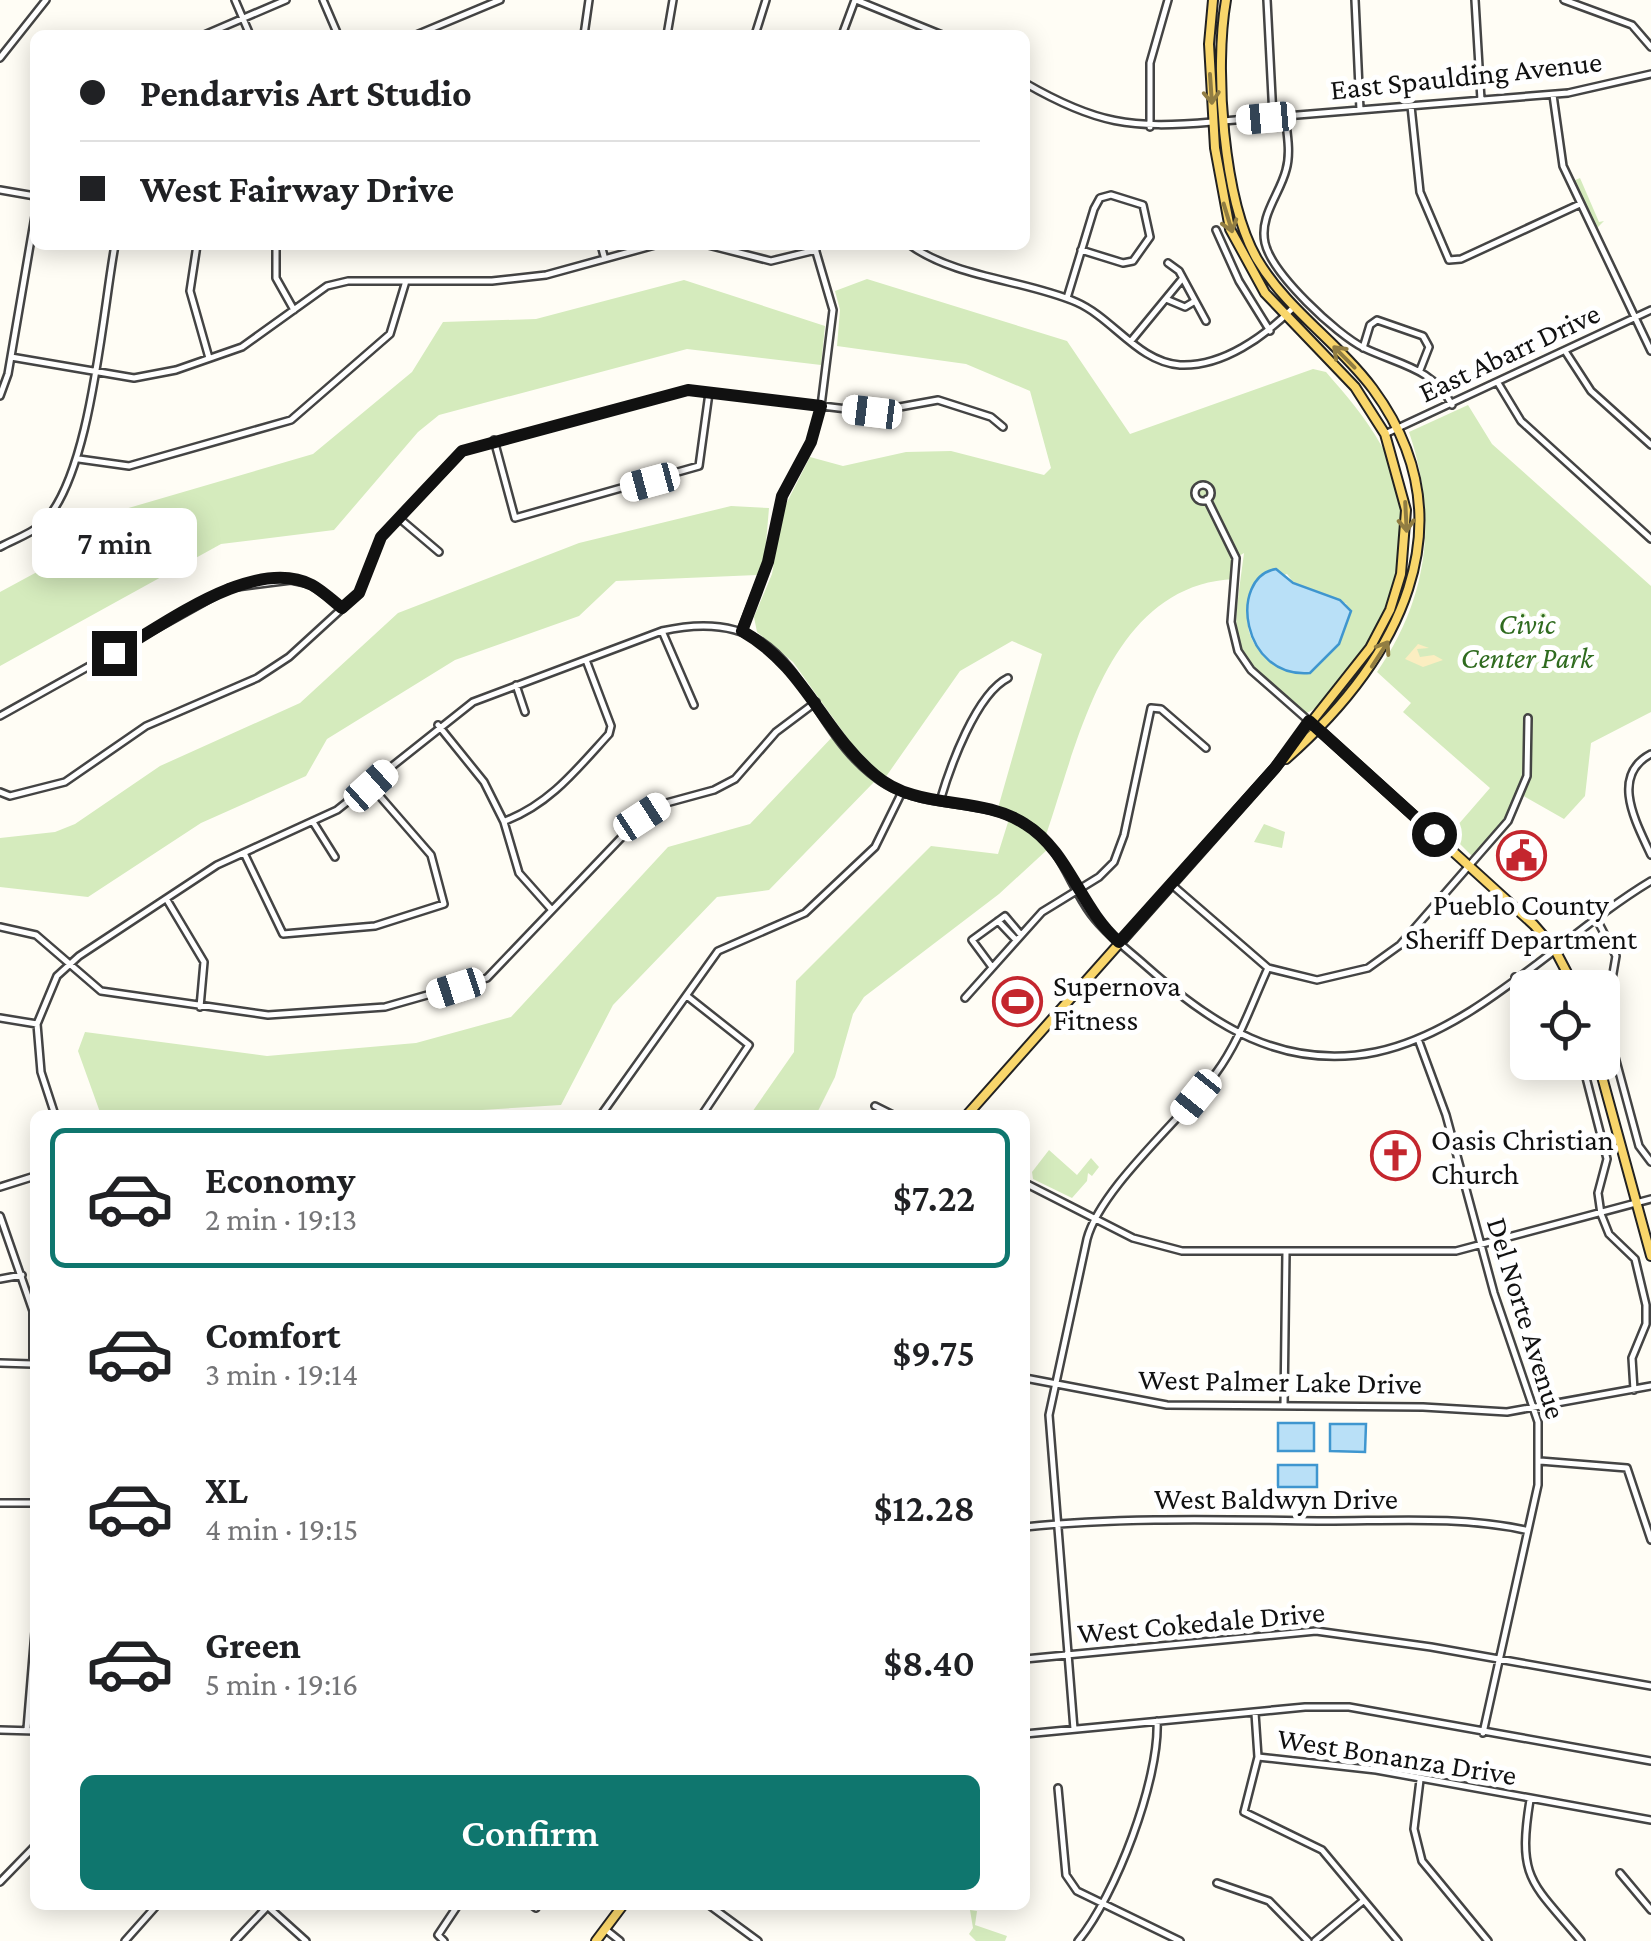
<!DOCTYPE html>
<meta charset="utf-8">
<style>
:root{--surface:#fff;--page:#f6f6f6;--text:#202124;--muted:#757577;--line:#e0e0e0;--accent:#0f766e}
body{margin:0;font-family:"Crimson Pro",serif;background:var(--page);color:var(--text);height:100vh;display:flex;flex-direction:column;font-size:38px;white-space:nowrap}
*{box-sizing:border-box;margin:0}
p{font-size:32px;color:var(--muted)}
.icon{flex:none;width:55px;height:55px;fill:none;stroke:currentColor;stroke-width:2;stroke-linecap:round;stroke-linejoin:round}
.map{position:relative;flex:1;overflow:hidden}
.sheet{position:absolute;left:30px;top:1110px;width:1000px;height:800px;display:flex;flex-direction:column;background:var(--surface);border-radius:15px;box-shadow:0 5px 25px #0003}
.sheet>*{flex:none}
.guide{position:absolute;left:30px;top:30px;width:1000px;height:220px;border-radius:15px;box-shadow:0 5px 25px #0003;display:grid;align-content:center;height:220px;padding:0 50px;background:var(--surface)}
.tools{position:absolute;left:1510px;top:970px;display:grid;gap:20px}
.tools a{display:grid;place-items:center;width:110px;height:110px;border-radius:15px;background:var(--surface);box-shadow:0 5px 25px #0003;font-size:50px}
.end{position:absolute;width:45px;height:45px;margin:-22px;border:12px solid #111;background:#fff;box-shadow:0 0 0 5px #fff}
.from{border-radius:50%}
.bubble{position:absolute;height:70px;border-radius:15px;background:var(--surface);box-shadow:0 5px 25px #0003;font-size:32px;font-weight:600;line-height:70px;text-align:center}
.car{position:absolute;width:30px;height:60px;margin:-30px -15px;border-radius:12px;box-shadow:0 0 8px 2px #0007;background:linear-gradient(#fff 24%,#345 0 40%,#fff 0 76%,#345 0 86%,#fff 0)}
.guide b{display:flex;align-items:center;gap:35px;height:95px;font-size:38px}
.guide b+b{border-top:2px solid var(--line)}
.guide i{width:25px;height:25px;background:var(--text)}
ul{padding:18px 0 0;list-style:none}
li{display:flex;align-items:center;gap:30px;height:140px;margin:0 20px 15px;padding:0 30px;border:5px solid transparent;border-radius:15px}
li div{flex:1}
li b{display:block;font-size:38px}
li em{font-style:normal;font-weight:600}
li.current{border-color:var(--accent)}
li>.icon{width:90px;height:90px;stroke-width:1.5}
.primary-button{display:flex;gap:20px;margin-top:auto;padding:20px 50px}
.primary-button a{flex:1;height:115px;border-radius:15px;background:var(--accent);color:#fff;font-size:40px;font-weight:600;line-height:115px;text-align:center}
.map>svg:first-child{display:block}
</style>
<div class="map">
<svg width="1651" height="1941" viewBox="0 0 1651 1941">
<rect width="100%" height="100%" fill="#fffdf5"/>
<path fill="#d5ebbd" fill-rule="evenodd" d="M1580,178L1599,222L1604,221L1596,229L1573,181Z
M867,279L1067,341L1130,434L1313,369L1326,372C1346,395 1366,418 1381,445C1421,516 1400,615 1347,673C1335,686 1321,709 1304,714C1226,646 1231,653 1244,553L1236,558L1234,579C1109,585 1079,739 1046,835L1020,815L998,808L1042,654L1012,641L960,671L885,778L851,743L793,662L757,632L754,617L772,574L783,510L810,457L843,466L906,452L951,451L1044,475L1051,468L1030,391L966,364L837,346L840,310L835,291ZM1287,574L1293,582L1347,604L1255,645C1242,623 1249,609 1255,586Z
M684,280L825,326L821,365L687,349L439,415L418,432L334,530L221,544L0,666V592L61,559L108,514L313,454L412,372L443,322L536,319Z
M1468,405L1492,444L1651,586V712L1591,743L1585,796L1564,819L1522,795L1508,821L1475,859L1450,834L1490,788L1403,712L1411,703L1377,672C1429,597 1438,518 1409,432Z
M731,506L769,508L765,555L757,575L616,581L579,616L455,660L327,739L306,776L201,823L88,897L0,887V838L55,832L75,824L160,766L300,703L398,613L579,543Z
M835,734L875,781L769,890L717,897L613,1005L561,1105L403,1115H101L78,1051L85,1032L267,1056L416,1043L511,1017L668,847L750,824Z
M1009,819L1033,833L1048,849L999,894L864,997L853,1014L835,1077L816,1115H750L794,1052L796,981L931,846L998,854Z
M1264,824L1285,832L1282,848L1254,842Z
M1049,1150L1077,1175L1091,1158L1099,1167L1092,1176L1088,1173L1087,1181L1072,1198L1033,1179L1032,1172Z
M970,1910L977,1911L975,1925L1007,1936L1005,1941H976L969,1934L973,1928Z"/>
<path fill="#fbeec1" d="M1418,644L1429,648L1417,649L1420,657L1434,655L1443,660L1423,667L1405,659Z"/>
<path fill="#b9e0f7" stroke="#3f96cf" stroke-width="2.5" d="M1276,569L1293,583L1340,600L1351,611L1339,644L1310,673C1241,679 1228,577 1276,569Z
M1278,1423H1314V1451H1278Z
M1330,1424H1366L1365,1452L1330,1451Z
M1278,1465H1317V1487H1278Z"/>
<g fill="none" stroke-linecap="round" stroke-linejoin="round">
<defs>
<path id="minor" d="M235,0L250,35
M323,0L338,35
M856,0L942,35
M1267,0L1273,117
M1355,0L1360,110
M1475,0L1481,100
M1564,0L1632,25L1651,47
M204,35L286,0
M416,35L500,0
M584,35L589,0
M667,35L673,0
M755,35L766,0
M842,35L855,0
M0,58L46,0
M1025,83C1096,124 1131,129 1212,122
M1553,95L1563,166L1651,351
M1411,106L1420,192L1449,260L1461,259L1580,204
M1285,116C1287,133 1291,153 1286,170C1280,194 1259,216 1265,243C1272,274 1336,334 1364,348C1400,365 1433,368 1452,405
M1223,121L1568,93L1651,74
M1150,127V63L1168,0
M0,190L35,196
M1216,230L1239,281L1270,331
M197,245L190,291L209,358
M276,245V278L294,310
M601,245L604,256
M708,245L771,261L816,250
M910,245C956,278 1025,280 1076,302C1113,318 1138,362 1180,365C1223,367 1265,336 1294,307
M1168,263L1179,271L1206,321
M1067,298L1094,209L1100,198L1111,195L1143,205L1150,237L1133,261L1123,263L1081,250
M1166,299L1185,307L1195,301
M1131,341L1182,279
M1363,348L1370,325L1377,320L1423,336L1429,347L1420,370
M1565,351L1591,391L1651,445
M11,357L134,378L176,370L242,347L327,286L348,281H492L546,275L655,245
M1498,383L1521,421L1651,539
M0,396L8,374L35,216
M1385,434L1651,310
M494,440L515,518L699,466L709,393
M79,459L129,466L291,420L390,334L406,281
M1195 493a8 8 0 1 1 16 0a8 8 0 1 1-16 0Z
M1207,499L1236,558L1231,622L1238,651L1251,670L1309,721
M399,518L439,552
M0,547C13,540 30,534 41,525C91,479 102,315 115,245
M662,631L694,705
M741,631L768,562L782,497L811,442L821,406L833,310L814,245
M516,685L525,712
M0,716L229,588L291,580L310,584L343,608
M438,725L484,782L504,822L519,873L551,909
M1651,754C1609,776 1637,824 1651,855
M0,792L10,796L65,782L146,726L257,678L289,657L359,593L381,537L463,451L688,390L872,412L938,400L991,417L1003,427
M940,801C950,767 976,694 1008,678
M505,821C550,804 577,769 609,734L611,726L586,660
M313,822L335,857
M244,853L283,934L375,926L444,904L431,855L371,786
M1171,884L1268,968L1317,980L1368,968L1400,945L1508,821L1527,776L1528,718
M167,900L204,962L200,1007
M1596,918L1616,956L1605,1020L1639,1146L1651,1162
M998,921L1016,940
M0,927L36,935L101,991L268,1015L385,1007L487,978L641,817L659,805L714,790L735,779L776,732L816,702
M992,967L972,940L1005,916L1021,935
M1515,977L1528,994
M687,996L749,1045L702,1115
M965,998L1042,912L1099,877L1114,862L1124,835L1151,708L1161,709L1206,748
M0,1018L37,1024
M1418,1039L1446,1115L1494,1293L1538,1422V1485L1483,1733
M1582,1062L1607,1159L1598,1193L1601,1214L1609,1234L1635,1259L1646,1305V1324L1632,1358L1634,1390
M875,1106L893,1115
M55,1115L41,1072L37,1024L57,976L79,956L217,865L337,810L473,702L662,631C807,598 796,730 887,785C934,812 994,796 1037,832C1063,855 1071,887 1091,914C1106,934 1127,949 1146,966C1212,1025 1283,1071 1376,1052C1476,1031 1564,933 1651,881
M601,1115L718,951L805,913L875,847L902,792
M1025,1183L1133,1238L1182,1251H1456L1651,1199
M0,1187L35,1176
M0,1216L33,1311V1364
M0,1279L22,1275
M0,1363L32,1364
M1025,1378L1167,1405L1423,1407L1507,1412L1651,1386
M1284,1406L1286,1252
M1540,1461L1627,1468L1651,1540
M0,1503H35
M1025,1527C1125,1517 1225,1520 1326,1521C1392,1521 1461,1516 1525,1530
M1025,1659L1316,1631L1431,1647L1651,1686
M1255,1713L1258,1757L1244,1812L1322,1850L1398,1941
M27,1729L35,1632
M1074,1729L1049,1415L1087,1239C1101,1187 1182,1119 1216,1073C1239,1042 1252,1003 1268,968
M0,1730L35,1731
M1025,1734L1305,1707H1349L1651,1761
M1258,1757L1376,1770L1651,1820
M1420,1780L1414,1829L1422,1861L1488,1941
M1058,1788L1066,1875L1077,1891L1180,1941
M1530,1800C1517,1880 1532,1882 1581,1941
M1620,1873L1651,1910
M0,1882L35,1846
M1217,1883L1269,1901L1308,1941
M266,1905L306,1941
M532,1905L536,1908
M709,1905L758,1941
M605,1929L620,1941
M125,1941L157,1905
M235,1941L267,1907
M444,1941L438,1935L458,1905
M1078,1941C1115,1897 1160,1779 1157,1721
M1315,1941L1363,1901"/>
<path id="major" d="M1226,0C1214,68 1223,200 1257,259C1287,310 1338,342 1373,389C1473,525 1396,662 1286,759
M1316,727L1534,925L1554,948L1575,988
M1598,1062L1651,1256
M967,1115L1275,768L1370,648L1390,610L1401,574L1406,510L1385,434L1355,387L1265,293L1230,229L1215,148L1209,44L1213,0
M596,1941L623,1905"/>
</defs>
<use href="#minor" stroke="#444" stroke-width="10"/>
<use href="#major" stroke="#222" stroke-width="12"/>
<use href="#minor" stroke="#fff" stroke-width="5"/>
<use href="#major" stroke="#f9d66b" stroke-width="8"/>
</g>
<defs><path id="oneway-shaft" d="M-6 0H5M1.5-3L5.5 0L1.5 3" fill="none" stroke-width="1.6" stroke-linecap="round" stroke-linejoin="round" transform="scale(2.5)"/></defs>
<g stroke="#917d42">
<use href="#oneway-shaft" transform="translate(1211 89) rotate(86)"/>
<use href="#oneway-shaft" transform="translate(1228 218) rotate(73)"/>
<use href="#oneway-shaft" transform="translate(1344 357) rotate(-135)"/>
<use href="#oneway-shaft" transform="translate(1406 517) rotate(87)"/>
<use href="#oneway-shaft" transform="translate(1380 654) rotate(-57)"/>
</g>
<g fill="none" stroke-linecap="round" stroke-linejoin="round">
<path stroke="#111" stroke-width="12" d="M114,653C163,626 254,555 312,585C323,591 333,601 342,608L359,593L381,537L462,451L688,390L821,406L811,442L782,496L768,562L742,631C805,667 822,731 875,775C918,812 979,794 1025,824C1069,851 1080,908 1119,942L1275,768L1309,721L1434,834"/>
</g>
<defs>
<symbol id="civic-ring" viewBox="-11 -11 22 22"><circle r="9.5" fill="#fff" stroke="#c4262e" stroke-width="1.5"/><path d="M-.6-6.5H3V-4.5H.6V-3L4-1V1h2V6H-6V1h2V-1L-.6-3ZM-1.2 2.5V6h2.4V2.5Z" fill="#c4262e"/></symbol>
<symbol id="stadium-ring" viewBox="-11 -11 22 22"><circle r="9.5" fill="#fff" stroke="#c4262e" stroke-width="1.5"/><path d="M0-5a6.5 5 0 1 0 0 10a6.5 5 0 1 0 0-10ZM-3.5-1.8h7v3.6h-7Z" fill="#c4262e"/></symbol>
<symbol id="church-ring" viewBox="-11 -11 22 22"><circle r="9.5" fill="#fff" stroke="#c4262e" stroke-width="1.5"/><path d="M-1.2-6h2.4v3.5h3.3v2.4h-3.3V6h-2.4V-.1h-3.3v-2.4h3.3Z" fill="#c4262e"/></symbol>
</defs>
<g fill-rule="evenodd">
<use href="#civic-ring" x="1494" y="828" width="55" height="55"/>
<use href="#stadium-ring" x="990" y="974" width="55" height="55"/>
<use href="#church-ring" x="1368" y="1128" width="55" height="55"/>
</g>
<g text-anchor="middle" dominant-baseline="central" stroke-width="10" stroke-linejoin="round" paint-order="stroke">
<g font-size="30" fill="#111" stroke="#fff">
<text transform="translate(1466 75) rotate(-6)">East Spaulding Avenue</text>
<text transform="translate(1509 352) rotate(-25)">East Abarr Drive</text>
<text transform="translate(1527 1318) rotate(73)">Del Norte Avenue</text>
<text transform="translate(1280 1381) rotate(1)">West Palmer Lake Drive</text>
<text x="1276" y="1498">West Baldwyn Drive</text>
<text transform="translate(1201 1622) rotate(-5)">West Cokedale Drive</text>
<text transform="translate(1397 1756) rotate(9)">West Bonanza Drive</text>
</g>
<g font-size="30" font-style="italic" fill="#2f6b1f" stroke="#fff">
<text x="1527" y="623">Civic<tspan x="1527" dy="34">Center Park</tspan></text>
</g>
<g font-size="30" fill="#111" stroke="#fff" text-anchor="start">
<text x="1521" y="904" text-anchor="middle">Pueblo County<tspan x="1521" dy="34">Sheriff Department</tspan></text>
<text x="1053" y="985">Supernova<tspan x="1053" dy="34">Fitness</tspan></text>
<text x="1431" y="1139">Oasis Christian<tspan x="1431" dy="34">Church</tspan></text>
</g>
</g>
</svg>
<div class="tools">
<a><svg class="icon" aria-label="locate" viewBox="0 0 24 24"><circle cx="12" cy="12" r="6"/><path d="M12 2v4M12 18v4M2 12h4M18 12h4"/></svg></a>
</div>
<i class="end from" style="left:1434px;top:834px"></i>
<i class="end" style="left:114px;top:653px"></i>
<div class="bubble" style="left:32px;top:508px;width:165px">7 min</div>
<i class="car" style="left:1266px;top:118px;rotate:265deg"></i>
<i class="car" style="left:872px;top:412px;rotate:277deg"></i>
<i class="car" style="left:650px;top:482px;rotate:255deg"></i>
<i class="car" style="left:371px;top:786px;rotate:48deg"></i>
<i class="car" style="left:642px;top:817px;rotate:57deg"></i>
<i class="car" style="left:456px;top:988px;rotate:252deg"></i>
<i class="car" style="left:1196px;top:1097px;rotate:219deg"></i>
<div class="guide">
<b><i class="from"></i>Pendarvis Art Studio</b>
<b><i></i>West Fairway Drive</b>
</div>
<section class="sheet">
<ul>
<li class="current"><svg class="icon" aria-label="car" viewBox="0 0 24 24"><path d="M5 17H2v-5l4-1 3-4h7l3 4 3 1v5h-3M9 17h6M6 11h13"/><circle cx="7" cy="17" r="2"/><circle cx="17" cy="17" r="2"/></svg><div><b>Economy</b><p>2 min · 19:13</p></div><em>$7.22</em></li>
<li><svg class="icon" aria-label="car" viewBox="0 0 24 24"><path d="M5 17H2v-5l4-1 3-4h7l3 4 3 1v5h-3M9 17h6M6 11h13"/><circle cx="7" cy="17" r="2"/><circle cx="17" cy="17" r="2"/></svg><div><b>Comfort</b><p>3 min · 19:14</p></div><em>$9.75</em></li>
<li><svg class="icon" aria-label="car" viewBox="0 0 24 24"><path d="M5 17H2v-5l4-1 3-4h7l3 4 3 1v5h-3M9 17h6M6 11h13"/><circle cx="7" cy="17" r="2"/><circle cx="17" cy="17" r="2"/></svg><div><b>XL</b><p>4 min · 19:15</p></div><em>$12.28</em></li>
<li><svg class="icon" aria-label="car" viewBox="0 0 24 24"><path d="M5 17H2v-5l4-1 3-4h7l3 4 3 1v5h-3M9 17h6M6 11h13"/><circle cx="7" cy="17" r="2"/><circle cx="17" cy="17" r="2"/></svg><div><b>Green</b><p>5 min · 19:16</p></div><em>$8.40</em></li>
</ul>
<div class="primary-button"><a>Confirm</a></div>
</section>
</div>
